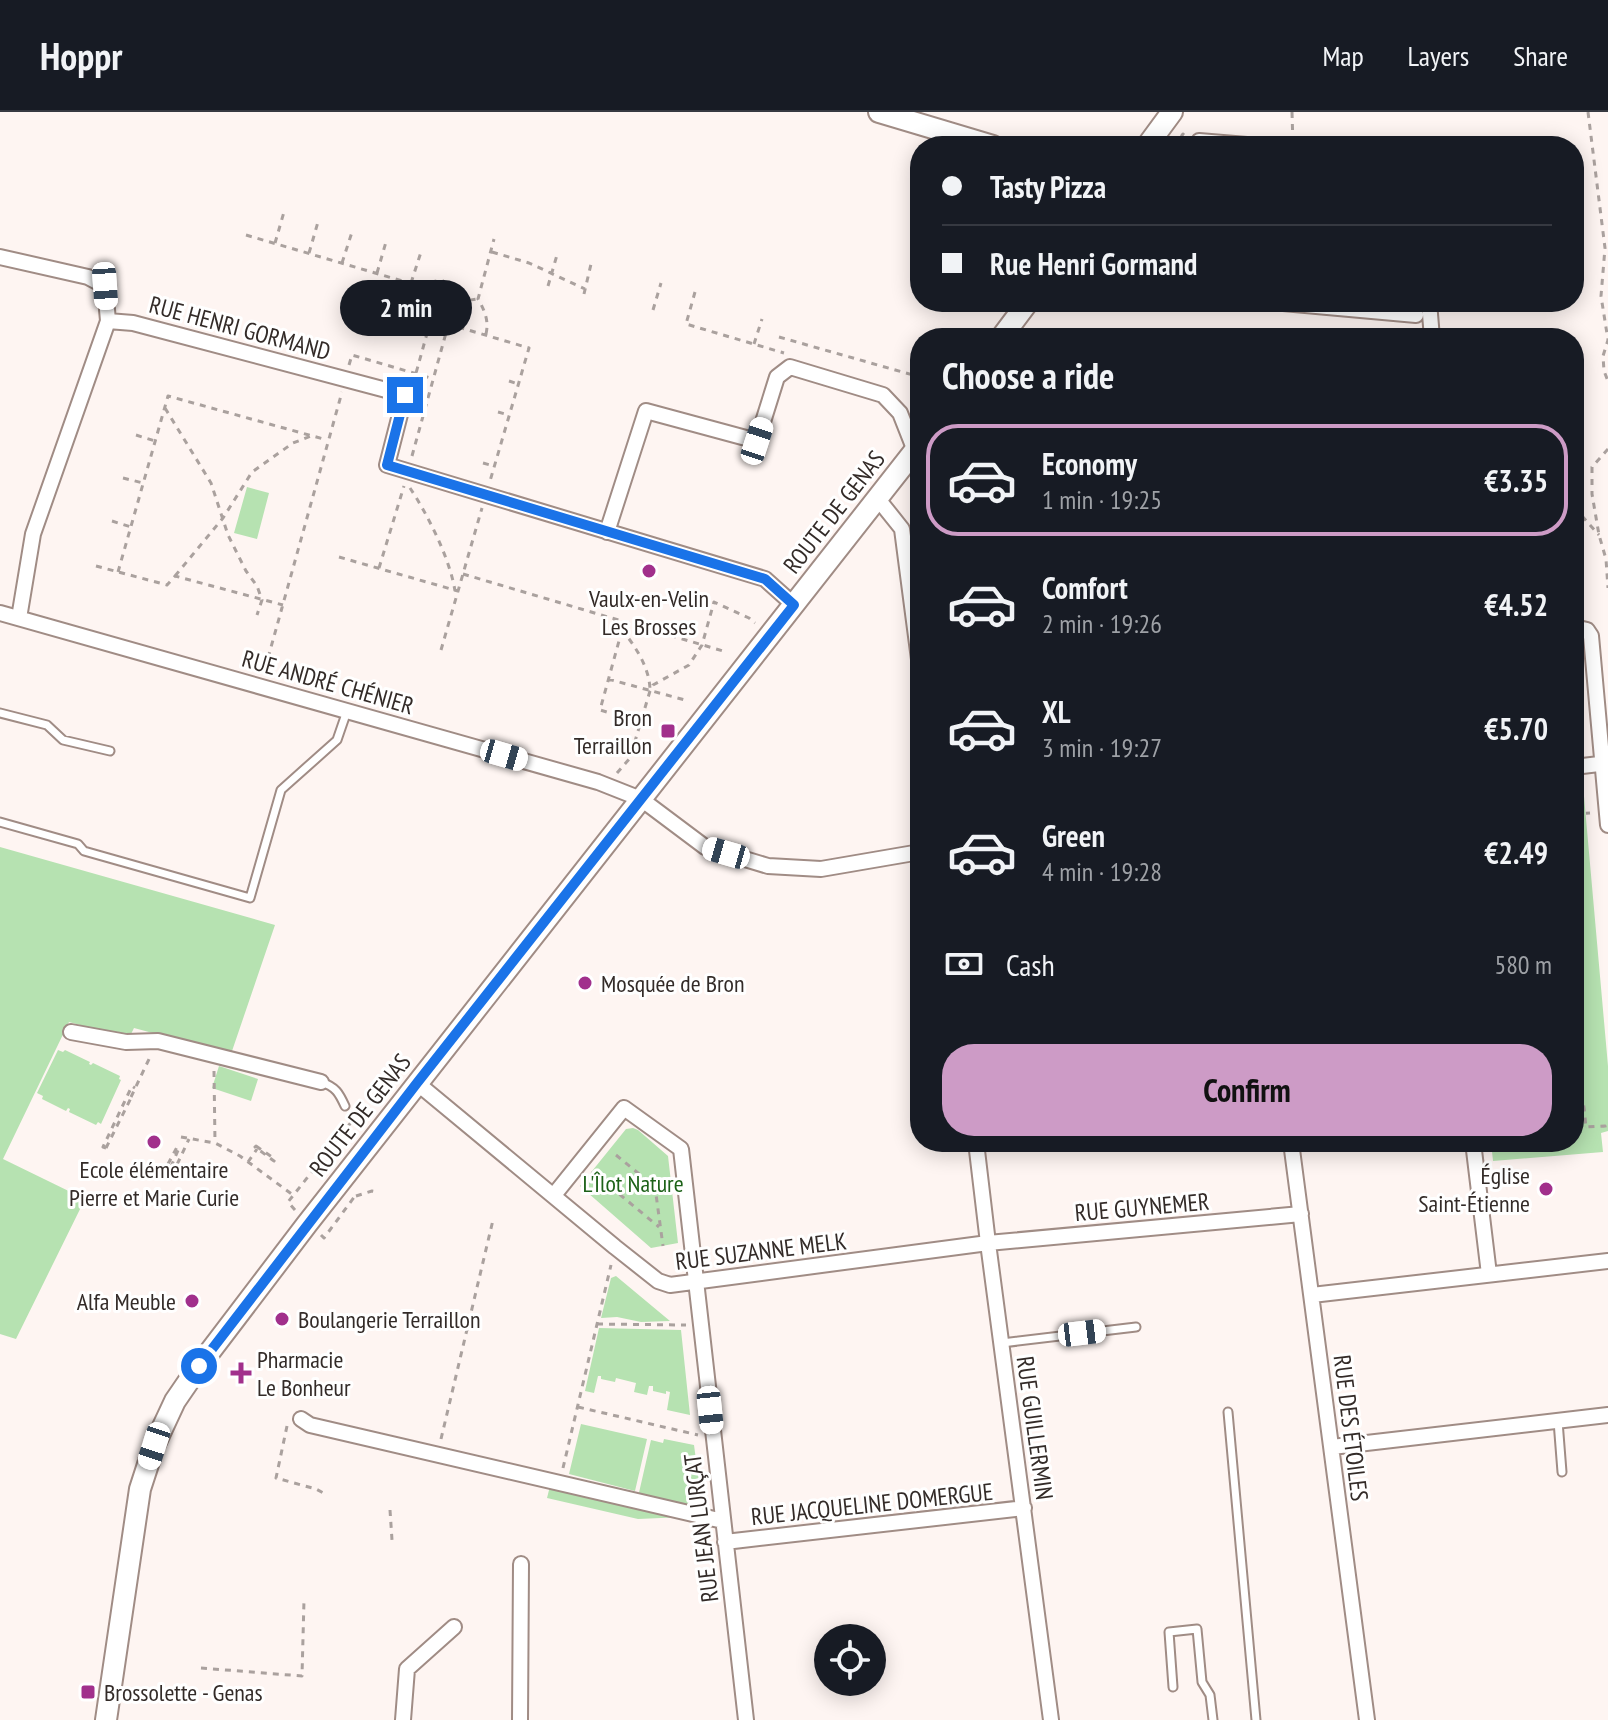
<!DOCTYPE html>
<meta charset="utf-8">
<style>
:root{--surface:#171b24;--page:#242831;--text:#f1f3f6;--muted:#9ea1a6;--line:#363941;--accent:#cd9bc6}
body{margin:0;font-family:"PT Sans Narrow",sans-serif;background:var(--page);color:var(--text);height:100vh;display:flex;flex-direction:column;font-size:30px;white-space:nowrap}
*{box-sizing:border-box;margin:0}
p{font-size:26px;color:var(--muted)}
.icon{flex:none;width:44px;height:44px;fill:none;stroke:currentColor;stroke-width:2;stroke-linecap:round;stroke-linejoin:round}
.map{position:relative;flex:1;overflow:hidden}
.side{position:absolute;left:910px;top:216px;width:674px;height:824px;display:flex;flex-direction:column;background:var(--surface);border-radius:32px;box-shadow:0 4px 20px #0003}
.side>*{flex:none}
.banner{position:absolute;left:910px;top:24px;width:674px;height:176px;border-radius:32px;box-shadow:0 4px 20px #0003;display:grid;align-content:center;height:176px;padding:0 32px;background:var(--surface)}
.tools{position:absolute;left:814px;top:1512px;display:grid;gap:16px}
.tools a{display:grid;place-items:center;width:72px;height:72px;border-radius:50%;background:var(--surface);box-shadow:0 4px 20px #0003;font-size:40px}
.end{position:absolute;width:36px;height:36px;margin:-18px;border:10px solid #1a73e8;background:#fff;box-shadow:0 0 0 4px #fff}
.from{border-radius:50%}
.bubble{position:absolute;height:56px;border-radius:28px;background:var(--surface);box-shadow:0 4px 20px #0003;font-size:26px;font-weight:800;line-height:56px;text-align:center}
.car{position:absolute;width:24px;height:48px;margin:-24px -12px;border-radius:10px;box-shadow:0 0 6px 2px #0007;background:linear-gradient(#fff 24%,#345 0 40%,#fff 0 76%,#345 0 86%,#fff 0)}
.banner b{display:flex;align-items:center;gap:28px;height:76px;font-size:30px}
.banner b+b{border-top:2px solid var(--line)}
.banner i{width:20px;height:20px;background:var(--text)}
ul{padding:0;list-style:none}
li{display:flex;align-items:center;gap:24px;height:112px;margin:0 16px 12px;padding:0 16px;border:4px solid transparent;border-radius:32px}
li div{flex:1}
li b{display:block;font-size:30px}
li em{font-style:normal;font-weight:800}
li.selected{border-color:var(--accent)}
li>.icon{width:72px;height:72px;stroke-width:1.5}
h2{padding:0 32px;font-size:36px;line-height:96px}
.pay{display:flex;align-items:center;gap:20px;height:88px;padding:0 32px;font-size:30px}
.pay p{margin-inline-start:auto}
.button{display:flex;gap:16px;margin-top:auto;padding:16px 32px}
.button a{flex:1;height:92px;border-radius:32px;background:var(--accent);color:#111;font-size:32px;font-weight:800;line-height:92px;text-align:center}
header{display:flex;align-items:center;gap:48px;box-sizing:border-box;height:112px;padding:0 40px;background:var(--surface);border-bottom:2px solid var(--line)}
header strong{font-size:38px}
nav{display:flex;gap:44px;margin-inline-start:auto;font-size:28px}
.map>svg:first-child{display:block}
</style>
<header>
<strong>Hoppr</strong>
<nav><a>Map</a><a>Layers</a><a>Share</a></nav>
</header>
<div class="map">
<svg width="1608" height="1608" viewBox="0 0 1608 1608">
<rect width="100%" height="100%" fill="#fef5f2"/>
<path fill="#b6e2b1" d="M247,375L269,381L257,427L234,421Z
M1583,673L1608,954V1019L1601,1021L1603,1040L1493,1049L1491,1030H1574V674Z
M0,735L275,813L231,942L134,916L129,926L69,910L3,1047L85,1087L16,1227L0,1222Z
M58,938L63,940L65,938L90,950L89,952L91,953L93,951L120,964L119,967L121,968L101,1012L98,1010L96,1013L69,1000L70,997L68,996L66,999L42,987L43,984L37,981Z
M219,954L258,967L251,989L212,976Z
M633,1016L638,1018L668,1044L678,1131L651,1136L580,1074L626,1017Z
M616,1164L670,1209L641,1210L617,1205L601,1206L611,1166Z
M599,1216L681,1218L690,1303L667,1298L670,1280L666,1279V1282L653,1279V1274H649L647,1283L634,1280L636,1271L616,1266L615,1270L601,1267V1264H598L594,1281L585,1279Z
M581,1312L647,1327L635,1379L569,1362Z
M664,1327L694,1333L703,1400L638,1385L651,1328L663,1331Z
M550,1374L684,1405L638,1407L547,1386Z"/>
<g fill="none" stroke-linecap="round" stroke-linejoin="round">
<defs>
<path id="lane" d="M0,601L47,613L63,628L110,639
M0,710L78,732L84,739L250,786L281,678L337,628L347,599
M321,970C336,975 339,981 345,994
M1002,1231L1136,1215
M1228,1300L1256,1608
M1558,1309L1562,1360
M1173,1575L1169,1520L1197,1517L1202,1570L1210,1583L1213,1608"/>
<path id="street" d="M1199,29L1259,34
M0,145L88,165L105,174L108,209
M1272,190L1416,203
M1429,190L1432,226
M878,387L902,417L920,555
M607,420L646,299L757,329L777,265L790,255L883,283L900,301L915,339
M0,501L598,670L641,687L705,735L768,754L821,757L920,740
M19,506L33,422L108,209L133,211L405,283L387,353L765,467L794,493
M1574,515L1587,518L1591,524L1608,713
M1574,655L1608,651
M71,920L126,930L158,929L321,970
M417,971L615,1135L658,1169L670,1173L988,1131L1301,1102
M976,1030L988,1131L1051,1608
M1291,1030L1367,1608
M1473,1030L1489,1162
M554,1083L624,996L681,1037L746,1608
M1312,1183L1608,1149
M301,1307L310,1313L723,1409
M1332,1335L1608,1303
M725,1430L1024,1396
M403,1608L407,1557L454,1515
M520,1608L521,1452"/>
<path id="secondary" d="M879,0L993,34
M1147,34L1172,0
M1001,226L1028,190
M106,1608L140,1377L154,1334L175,1289L199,1254L307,1112L920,332"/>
</defs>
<use href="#lane" stroke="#a08c85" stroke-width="11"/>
<use href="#street" stroke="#a08c85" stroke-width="18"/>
<use href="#secondary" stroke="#a08c85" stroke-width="24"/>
<path stroke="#aaa19e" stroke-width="3" stroke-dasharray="6 6" stroke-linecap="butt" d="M1292,0L1293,34
M1588,0L1605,136L1601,184L1608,228L1603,244L1604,259L1608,269
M1174,34L1183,22L1184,23
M246,123L416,173L442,168L463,189L478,187
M275,131L284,100
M492,140L529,151L585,177
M309,141L318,110
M342,151L352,120
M377,161L386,130
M411,171L421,140
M548,174L557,143
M695,180L686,212L784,241
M584,182L591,152
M653,198L661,171
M486,222C489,209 485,199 478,187L494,127
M779,225L920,265
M754,232L762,207
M349,253L352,243L434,267
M509,269L518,272
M413,272L431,207L529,236L490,369
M165,296L211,371L228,423L246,459L257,474L262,488L257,503
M498,300L509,303
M136,323L155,329
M1608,337L1592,355V382L1599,423L1606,447L1608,476
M412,344L449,210L454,199L463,189
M483,351L494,354
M123,366L143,371
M410,376C428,403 450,447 455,479
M1574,395L1599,423
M112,409L131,415
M339,445L458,479
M96,454L167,473L175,464L283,493
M379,456L404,374
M118,460L168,284L327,328
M463,462L723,539
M175,464L223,406L252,360L293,331L311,324
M614,508C630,527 650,552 650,579
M622,518L600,598L640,610
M441,538L482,396
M268,546L342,280
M608,567L685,588
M617,661L630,646L650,579L653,573L689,553L702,533L714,490L749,506L755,511
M1574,702L1590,701
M214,959L215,1031
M1574,972C1585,983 1584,1000 1586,1015L1605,1014L1606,1020
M131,985L150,945
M1574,1017L1586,1015
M181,1025L215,1031L240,1044L293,1083
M256,1034L275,1047L274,1049L255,1035Z
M106,1036L103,1035L132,974L135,976
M106,1036L131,986
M616,1043L655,1075L663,1134
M248,1050L257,1037
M168,1052L177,1035L179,1036L170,1057
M170,1057L174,1059L189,1027
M591,1061L595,1062L659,1115
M356,1084L372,1079L378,1080
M295,1098L288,1090L364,994
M321,1123L324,1126L355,1084
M597,1212L686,1213
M578,1295L698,1323
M287,1314L276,1366L316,1377L327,1383
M441,1327L493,1108
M563,1356L611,1153
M390,1398L392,1428
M201,1556L302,1564L304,1488"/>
<use href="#lane" stroke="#fff" stroke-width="7"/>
<use href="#street" stroke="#fff" stroke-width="14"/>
<use href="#secondary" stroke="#fff" stroke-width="20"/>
</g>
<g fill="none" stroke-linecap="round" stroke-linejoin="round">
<path stroke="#1a73e8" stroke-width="10" d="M199,1254L417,971L794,493L765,467L387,353L405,283"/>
</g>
<g fill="#a1308c" stroke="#fff" stroke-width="3">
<circle cx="649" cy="459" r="8"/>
<rect x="660" y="611" width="16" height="16" rx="4"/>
<circle cx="585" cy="871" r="8"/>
<circle cx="154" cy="1030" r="8"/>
<circle cx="1546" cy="1077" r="8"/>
<circle cx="192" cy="1189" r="8"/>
<circle cx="282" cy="1207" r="8"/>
<path d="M237 1249h8v8h8v8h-8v8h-8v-8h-8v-8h8z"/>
<rect x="80" y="1572" width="16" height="16" rx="4"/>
</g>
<g text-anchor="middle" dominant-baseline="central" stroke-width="6" stroke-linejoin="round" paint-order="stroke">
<g font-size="24" fill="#332b28" stroke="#fff">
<text transform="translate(240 216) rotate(15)">RUE HENRI GORMAND</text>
<text transform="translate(834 400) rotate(-52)">ROUTE DE GENAS</text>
<text transform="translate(328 570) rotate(16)">RUE ANDRÉ CHÉNIER</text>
<text transform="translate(360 1003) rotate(-52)">ROUTE DE GENAS</text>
<text transform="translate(1142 1095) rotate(-5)">RUE GUYNEMER</text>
<text transform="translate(761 1139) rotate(-7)">RUE SUZANNE MELK</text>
<text transform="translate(1035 1316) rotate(82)">RUE GUILLERMIN</text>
<text transform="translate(1351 1316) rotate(83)">RUE DES ÉTOILES</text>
<text transform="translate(872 1392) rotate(-6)">RUE JACQUELINE DOMERGUE</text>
<text transform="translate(701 1416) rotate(-97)">RUE JEAN LURÇAT</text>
</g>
<g font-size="24" fill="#332b28" stroke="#fff" text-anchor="start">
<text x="649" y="486" text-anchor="middle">Vaulx-en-Velin<tspan x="649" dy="28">Les Brosses</tspan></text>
<text x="652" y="605" text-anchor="end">Bron<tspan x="652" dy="28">Terraillon</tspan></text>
<text x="601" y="871">Mosquée de Bron</text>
<text x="154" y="1057" text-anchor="middle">Ecole élémentaire<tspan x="154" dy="28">Pierre et Marie Curie</tspan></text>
<text x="1530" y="1063" text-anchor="end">Église<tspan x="1530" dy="28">Saint-Étienne</tspan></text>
<text x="176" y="1189" text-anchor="end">Alfa Meuble</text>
<text x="298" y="1207">Boulangerie Terraillon</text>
<text x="257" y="1247">Pharmacie<tspan x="257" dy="28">Le Bonheur</tspan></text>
<text x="104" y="1580">Brossolette - Genas</text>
</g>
<g font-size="24" fill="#1d6218" stroke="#fff">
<text x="633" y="1071">L'Îlot Nature</text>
</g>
</g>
</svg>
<div class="tools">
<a><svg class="icon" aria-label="locate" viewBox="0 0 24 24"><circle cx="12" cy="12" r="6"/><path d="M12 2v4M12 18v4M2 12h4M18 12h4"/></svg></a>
</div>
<i class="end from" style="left:199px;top:1254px"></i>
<i class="end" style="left:405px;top:283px"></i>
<div class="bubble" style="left:340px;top:168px;width:132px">2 min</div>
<i class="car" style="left:105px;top:174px;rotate:176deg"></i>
<i class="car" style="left:757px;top:329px;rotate:18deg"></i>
<i class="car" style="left:504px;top:643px;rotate:106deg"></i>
<i class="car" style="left:726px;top:741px;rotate:286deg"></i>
<i class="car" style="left:1082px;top:1221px;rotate:83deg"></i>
<i class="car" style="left:710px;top:1298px;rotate:174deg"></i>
<i class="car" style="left:154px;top:1334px;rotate:198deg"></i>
<div class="banner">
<b><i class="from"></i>Tasty Pizza</b>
<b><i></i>Rue Henri Gormand</b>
</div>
<section class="side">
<h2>Choose a ride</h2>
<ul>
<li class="selected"><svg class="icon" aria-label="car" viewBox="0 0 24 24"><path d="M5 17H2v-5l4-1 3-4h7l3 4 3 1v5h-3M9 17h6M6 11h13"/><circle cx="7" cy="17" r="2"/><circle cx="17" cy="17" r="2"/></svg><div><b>Economy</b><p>1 min · 19:25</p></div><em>€3.35</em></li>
<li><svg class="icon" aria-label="car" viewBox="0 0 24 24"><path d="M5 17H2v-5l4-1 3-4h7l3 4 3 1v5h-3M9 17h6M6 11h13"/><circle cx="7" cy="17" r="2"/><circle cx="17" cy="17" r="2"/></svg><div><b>Comfort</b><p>2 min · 19:26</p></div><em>€4.52</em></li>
<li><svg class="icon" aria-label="car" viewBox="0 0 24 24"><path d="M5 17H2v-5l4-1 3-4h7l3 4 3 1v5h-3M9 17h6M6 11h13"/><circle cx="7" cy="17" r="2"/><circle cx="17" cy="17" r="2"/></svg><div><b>XL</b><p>3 min · 19:27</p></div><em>€5.70</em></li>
<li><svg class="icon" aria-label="car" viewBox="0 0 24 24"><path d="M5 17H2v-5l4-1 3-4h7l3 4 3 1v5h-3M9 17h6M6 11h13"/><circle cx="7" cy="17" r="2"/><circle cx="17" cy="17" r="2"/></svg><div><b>Green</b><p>4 min · 19:28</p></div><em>€2.49</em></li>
</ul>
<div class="pay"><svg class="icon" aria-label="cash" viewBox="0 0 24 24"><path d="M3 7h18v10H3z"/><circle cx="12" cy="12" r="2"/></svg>Cash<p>580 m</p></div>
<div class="button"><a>Confirm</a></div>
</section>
</div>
